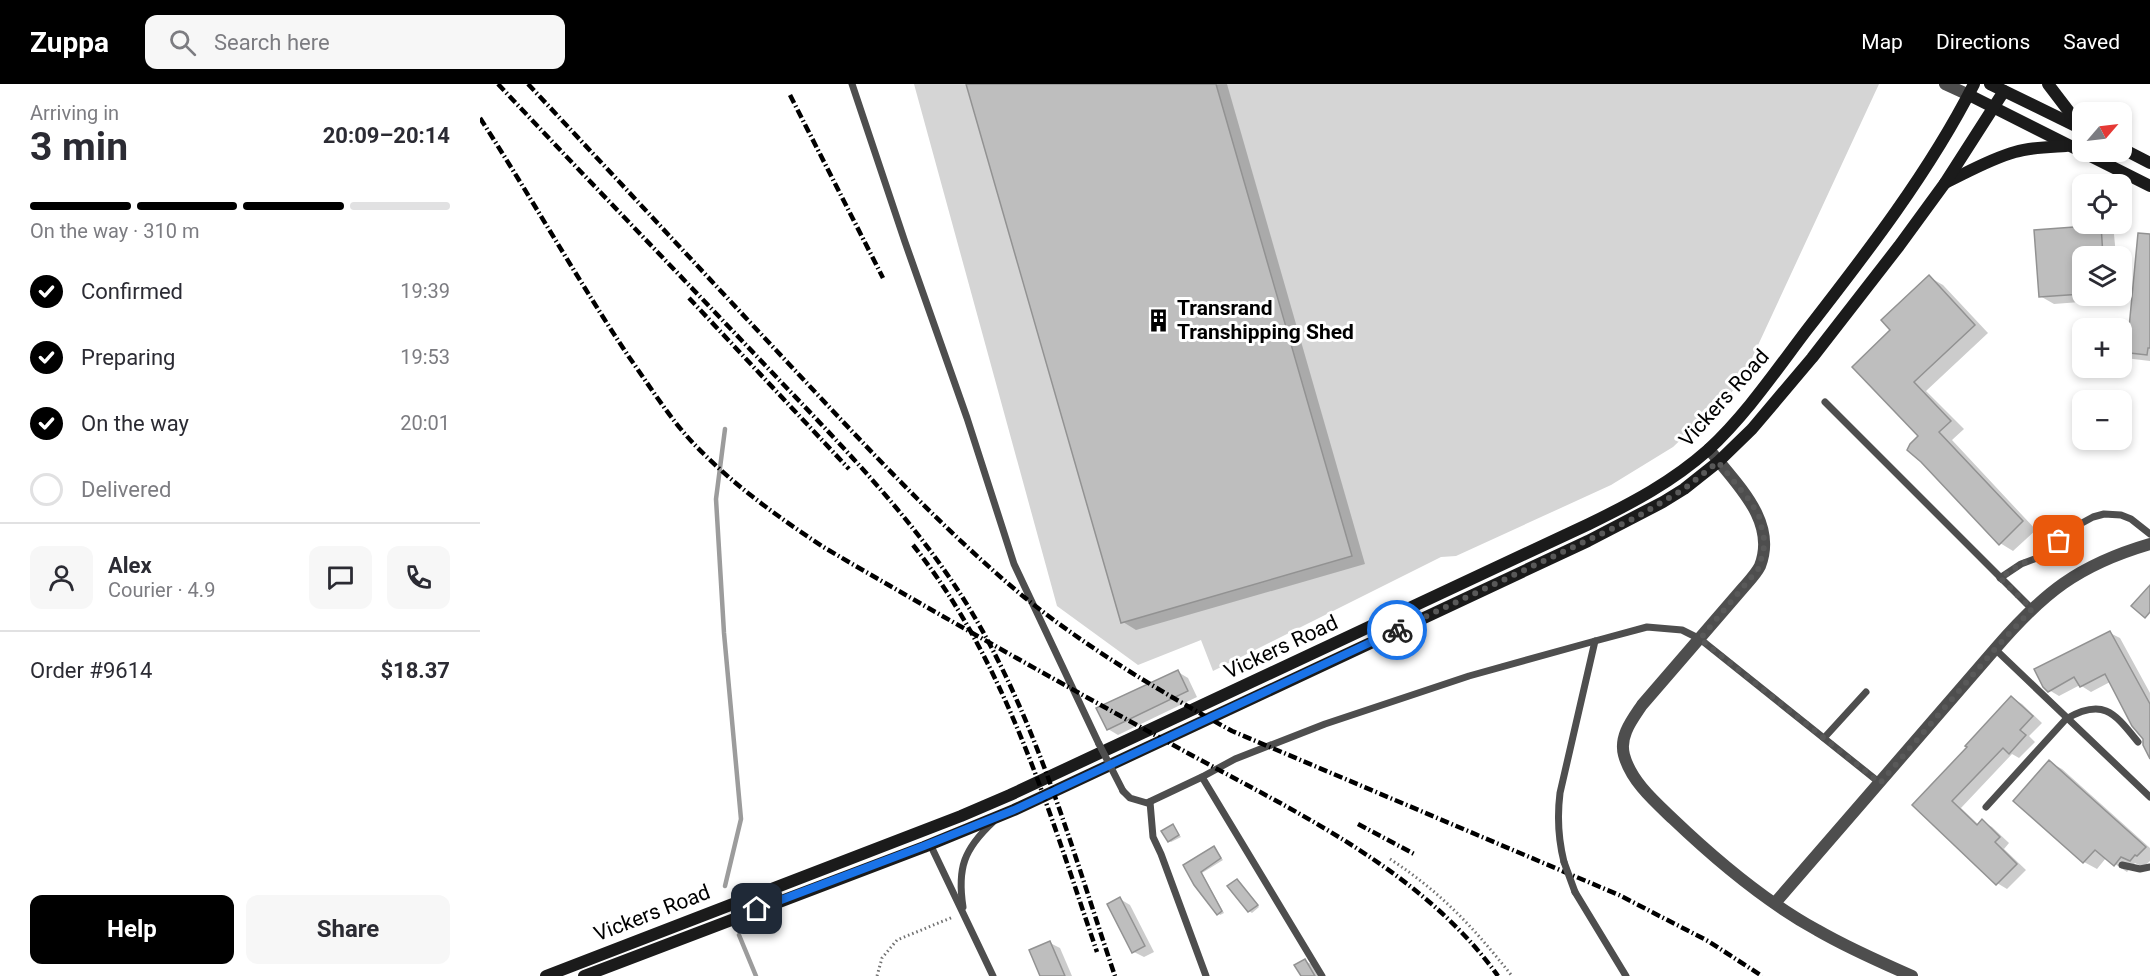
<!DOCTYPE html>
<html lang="en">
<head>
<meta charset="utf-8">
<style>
  :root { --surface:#fff; --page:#f7f7f7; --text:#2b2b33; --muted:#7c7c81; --line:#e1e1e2; --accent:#000 }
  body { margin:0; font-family:Roboto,sans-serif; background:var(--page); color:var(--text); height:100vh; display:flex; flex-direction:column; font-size:22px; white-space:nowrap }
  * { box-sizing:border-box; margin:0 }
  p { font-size:20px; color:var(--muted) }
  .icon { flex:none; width:33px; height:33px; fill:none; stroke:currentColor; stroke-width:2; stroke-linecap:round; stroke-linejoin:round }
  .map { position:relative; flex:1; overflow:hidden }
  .drawer { display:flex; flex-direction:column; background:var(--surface); width:480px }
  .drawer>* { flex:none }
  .needle { width:39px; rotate:62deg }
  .tools { position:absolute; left:1592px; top:18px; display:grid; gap:12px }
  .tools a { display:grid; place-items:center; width:60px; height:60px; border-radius:12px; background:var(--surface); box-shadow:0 3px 9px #0003; font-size:30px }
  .pin { position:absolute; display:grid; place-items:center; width:51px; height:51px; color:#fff; margin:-26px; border-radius:12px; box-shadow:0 3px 9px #0006 }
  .courier { position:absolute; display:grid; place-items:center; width:60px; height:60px; margin:-30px; border:4px solid #1a73e8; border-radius:50%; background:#fff; color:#222; box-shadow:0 2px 8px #0007 }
  .summary em { font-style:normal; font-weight:700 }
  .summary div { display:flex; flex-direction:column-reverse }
  .summary { display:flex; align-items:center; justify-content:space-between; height:102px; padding:0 30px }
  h1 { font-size:39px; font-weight:700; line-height:45px }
  .bar { display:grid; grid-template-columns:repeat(4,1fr); gap:9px 6px; align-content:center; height:72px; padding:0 30px }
  .bar i { height:8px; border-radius:4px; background:var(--line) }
  .bar .current { background:var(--accent) }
  .bar p { grid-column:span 4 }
  .line { display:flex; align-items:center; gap:15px; padding:0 30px; border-top:2px solid var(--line) }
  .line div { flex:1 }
  .round { display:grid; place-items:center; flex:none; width:63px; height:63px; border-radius:12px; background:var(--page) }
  ol { padding:0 30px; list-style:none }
  li { display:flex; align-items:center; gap:18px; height:66px }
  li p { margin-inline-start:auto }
  li .icon { padding:6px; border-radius:50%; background:var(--accent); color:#fff; stroke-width:4 }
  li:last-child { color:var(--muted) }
  li i { width:33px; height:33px; border:3px solid var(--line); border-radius:50% }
  .cta { display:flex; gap:12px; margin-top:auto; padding:12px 30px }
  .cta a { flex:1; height:69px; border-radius:12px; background:var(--accent); color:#fff; font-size:24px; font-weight:700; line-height:69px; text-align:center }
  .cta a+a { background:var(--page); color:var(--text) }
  header { display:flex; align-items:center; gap:36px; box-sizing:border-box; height:84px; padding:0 30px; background:var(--accent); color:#fff }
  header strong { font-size:28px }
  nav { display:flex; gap:33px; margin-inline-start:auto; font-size:21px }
  .search { width:420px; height:54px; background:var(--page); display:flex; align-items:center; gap:15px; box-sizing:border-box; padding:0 21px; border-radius:12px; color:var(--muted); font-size:22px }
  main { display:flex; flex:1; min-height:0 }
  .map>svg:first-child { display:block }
  .green { fill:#d5d5d5 }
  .shadow { fill:#0003 }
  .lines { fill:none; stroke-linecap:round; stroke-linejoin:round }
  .stream { stroke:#9c9c9c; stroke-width:4.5 }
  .building { fill:#bebebe; stroke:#929292; stroke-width:1.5 }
  .path { stroke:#707070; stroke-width:3; stroke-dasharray:1.5 3; stroke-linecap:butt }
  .lane { stroke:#4e4e4e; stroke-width:7 }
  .street { stroke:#4e4e4e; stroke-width:12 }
  .secondary { stroke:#1b1b1b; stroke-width:12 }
  .rail { stroke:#000; stroke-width:4.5; stroke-dasharray:9 3 1.5 3; stroke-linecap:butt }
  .lane-bridge { stroke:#4e4e4e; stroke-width:7 }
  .done { stroke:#595959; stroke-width:6; stroke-dasharray:0 10.8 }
  .route { stroke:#1a73e8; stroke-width:8 }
  .labels { text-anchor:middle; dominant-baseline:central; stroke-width:6; stroke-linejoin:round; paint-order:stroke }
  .poi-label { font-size:21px; font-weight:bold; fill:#000; stroke:#fff; text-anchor:start }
  .street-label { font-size:21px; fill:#000; stroke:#fff }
</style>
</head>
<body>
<header>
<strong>Zuppa</strong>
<div class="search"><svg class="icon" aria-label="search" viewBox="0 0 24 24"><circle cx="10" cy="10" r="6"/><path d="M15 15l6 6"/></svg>Search here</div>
<nav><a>Map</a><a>Directions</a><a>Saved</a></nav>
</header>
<main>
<section class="drawer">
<div class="summary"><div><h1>3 min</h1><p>Arriving in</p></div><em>20:09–20:14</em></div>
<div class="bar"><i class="current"></i><i class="current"></i><i class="current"></i><i></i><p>On the way · 310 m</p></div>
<ol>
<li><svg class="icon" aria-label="check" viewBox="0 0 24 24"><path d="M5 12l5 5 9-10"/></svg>Confirmed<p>19:39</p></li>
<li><svg class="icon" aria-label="check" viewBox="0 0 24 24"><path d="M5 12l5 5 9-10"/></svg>Preparing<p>19:53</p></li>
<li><svg class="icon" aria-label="check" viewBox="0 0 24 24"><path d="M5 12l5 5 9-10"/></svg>On the way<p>20:01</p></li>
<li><i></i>Delivered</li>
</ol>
<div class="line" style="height:108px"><a class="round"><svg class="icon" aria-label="person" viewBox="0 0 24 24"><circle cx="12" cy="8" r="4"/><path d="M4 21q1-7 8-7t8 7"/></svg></a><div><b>Alex</b><p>Courier · 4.9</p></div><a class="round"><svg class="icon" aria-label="chat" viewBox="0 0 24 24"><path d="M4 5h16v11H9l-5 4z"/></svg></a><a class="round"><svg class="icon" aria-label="phone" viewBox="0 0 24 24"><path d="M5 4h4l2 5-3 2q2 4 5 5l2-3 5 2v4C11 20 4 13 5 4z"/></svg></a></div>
<div class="line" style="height:78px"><div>Order #9614</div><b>$18.37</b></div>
<div class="cta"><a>Help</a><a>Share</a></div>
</section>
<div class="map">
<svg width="1670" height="892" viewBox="0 0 1670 892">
  <rect width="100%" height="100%" fill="#fff"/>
  <polygon class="green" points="434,0 1399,0 1260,300 1193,363 1131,401 976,472 961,473 733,587 721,556 658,581 577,522"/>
  <g class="shadow">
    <polygon points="487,0 747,0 885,480 656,546 643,538"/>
    <polygon points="1621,143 1634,150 1636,172 1602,172 1602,212 1639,212 1639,215 1574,220 1560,212"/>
    <polygon points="1670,151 1670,277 1645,274 1641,272 1641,245 1650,246"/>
    <polygon points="1449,193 1463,201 1508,249 1446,307 1484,345 1472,356 1556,446 1533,467 1520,459 1440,352 1412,246"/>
    <polygon points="1630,549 1640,554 1670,609 1670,672 1665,656 1630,598 1611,608 1600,601 1579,612 1569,606"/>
    <polygon points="698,588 708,594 717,613 638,651 628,645"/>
    <polygon points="1532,614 1542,620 1562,639 1549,652 1555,658 1539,674 1532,670 1481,724 1499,741 1502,737 1512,743 1529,759 1524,765 1546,786 1527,805 1517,799 1434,721 1489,663"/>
    <polygon points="1569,678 1582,685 1670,764 1670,777 1663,783 1655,779 1647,788 1626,774 1617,785 1604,778 1535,717"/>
    <polygon points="693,742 701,753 691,758 689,757"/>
    <polygon points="734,764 743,776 722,789 744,829 740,831 705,782"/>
    <polygon points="758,797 779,823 772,829 769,827"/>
    <polygon points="640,815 650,821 674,868 664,873 654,868"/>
    <polygon points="570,859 580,864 592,892 562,892"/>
    <polygon points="825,877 831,880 838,892 823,892"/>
  </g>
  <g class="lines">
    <g class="stream">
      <polyline points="245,802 261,735 244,549 236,415 245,345"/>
      <polyline points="259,851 276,892"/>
    </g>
  </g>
  <g class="building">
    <polygon points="486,0 736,0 872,472 641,539"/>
    <polygon points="1621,141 1623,172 1602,172 1602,210 1559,213 1554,146"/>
    <polygon points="1658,149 1670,150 1670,264 1668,264 1667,271 1641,268 1641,243 1649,244"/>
    <polygon points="1449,191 1495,241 1434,298 1471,337 1459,348 1543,437 1519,461 1441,378 1427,366 1430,360 1438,352 1372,283 1410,246 1401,236"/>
    <polygon points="1670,501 1670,528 1665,534 1651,522"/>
    <polygon points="1630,547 1670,620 1670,675 1663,661 1663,655 1652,642 1625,590 1600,603 1594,593 1568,608 1563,603 1554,585"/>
    <polygon points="698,586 708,607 627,646 616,624"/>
    <polygon points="1531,612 1553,632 1540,646 1546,651 1529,670 1523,664 1472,717 1497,741 1502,735 1520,753 1515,758 1537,780 1516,801 1432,721 1487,663 1485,662"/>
    <polygon points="1569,676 1666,763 1657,772 1655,771 1650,777 1641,773 1634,782 1615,766 1603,779 1533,717"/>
    <polygon points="693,740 699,751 688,758 681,747"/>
    <polygon points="734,762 741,774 721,788 742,827 737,831 714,801 703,781"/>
    <polygon points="757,795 778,821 768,828 747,802"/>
    <polygon points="640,813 665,862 652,869 627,820"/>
    <polygon points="570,857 585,892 560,892 549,866"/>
    <polygon points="825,875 835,892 821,892 814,881"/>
  </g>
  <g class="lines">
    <g class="path">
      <path d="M910 775C962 809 994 844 1032 892"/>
      <polyline points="397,892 402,874 417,856 473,833"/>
    </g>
    <g class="lane">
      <polyline points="372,0 425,158 487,334 534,480 619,660"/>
      <polyline points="1345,318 1552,525"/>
      <polyline points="1520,494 1541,480 1557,474 1567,469 1591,445 1613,433 1624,430 1641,431 1651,435 1670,450"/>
      <polyline points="1515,565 1670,713"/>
      <polyline points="1344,654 1386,608"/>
      <polyline points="722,693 755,675 845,640 989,592 1115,557 1167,543 1202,546 1220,555 1400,699"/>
      <polyline points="643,707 650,714 667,719 722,693 842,892"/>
      <polyline points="670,718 673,753 681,770 726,892"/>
      <path d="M1506 723 1586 635C1624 613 1635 630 1658 658"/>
      <polyline points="450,760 513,892"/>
      <path d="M1084 778C1078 754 1077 733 1080 709L1115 557"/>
      <polyline points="1642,781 1660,785 1670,783"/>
      <polyline points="1095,808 1146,892"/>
      <path d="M483 823C477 784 484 765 513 738"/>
    </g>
    <g class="street">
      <polyline points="1465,0 1489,11"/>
      <path d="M1229 365C1254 398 1298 436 1280 482 1276 490 1269 497 1263 504L1162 621C1152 636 1139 652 1144 671 1151 697 1174 717 1193 735 1237 777 1284 817 1337 846 1368 864 1400 878 1432 892"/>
      <path d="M1295 819 1515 565C1563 509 1598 481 1670 460"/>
    </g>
    <g class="secondary">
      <polyline points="1510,0 1602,45"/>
      <polyline points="1568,0 1600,42"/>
      <polyline points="1489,11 1670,102"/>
      <polyline points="1641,64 1670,79"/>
      <path d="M1465 99C1488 88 1510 75 1535 68 1552 63 1569 63 1586 62"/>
      <path d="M66 892 481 732 530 711 1109 440C1152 419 1192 398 1228 366 1265 332 1295 288 1326 247 1386 170 1450 87 1494 0"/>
      <polyline points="104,892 444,763 534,726 1108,457 1183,418 1204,405 1238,378 1272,345 1332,274 1419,162 1465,99 1524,7"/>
    </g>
    <g class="rail">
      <path d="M18 0C106 94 196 187 285 281 358 358 436 436 491 527 558 639 593 769 635 892"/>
      <path d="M48 0C135 93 221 186 308 279 382 358 455 438 538 508 602 561 679 607 752 647L1139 811 1228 857 1282 892"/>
      <polyline points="310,11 403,194"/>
      <path d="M0 34C51 113 97 195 149 273 169 301 190 335 214 360 253 401 298 433 345 464 464 534 584 601 704 667 815 728 942 786 1018 892"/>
      <polyline points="209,214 369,385"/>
      <path d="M433 461C527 579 569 728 617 868"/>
      <polyline points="878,740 936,771"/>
    </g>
    <g class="lane-bridge">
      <polyline points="619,660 643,707"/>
      <polyline points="1084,778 1095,808"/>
    </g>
  </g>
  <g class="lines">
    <polyline class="done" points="917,546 1157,433 1204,405 1238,378 1270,417 1279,432 1285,459 1279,484 1220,555 1400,699 1515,565 1552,525 1520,494 1541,480 1557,474 1567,469 1579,457"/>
    <polyline class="route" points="277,825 444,762 534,726 917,546"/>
  </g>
  <defs>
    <symbol id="building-bare" viewBox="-9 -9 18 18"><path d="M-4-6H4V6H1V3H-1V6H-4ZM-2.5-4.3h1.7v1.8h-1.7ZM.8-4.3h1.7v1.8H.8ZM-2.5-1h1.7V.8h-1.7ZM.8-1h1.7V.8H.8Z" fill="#000" stroke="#fff" stroke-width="2.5" paint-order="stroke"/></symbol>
  </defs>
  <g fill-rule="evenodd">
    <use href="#building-bare" x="662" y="220" width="33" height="33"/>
  </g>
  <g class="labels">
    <g class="poi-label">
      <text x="697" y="224">Transrand<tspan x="697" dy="24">Transhipping Shed</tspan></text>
    </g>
    <g class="street-label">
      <text transform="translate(1244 314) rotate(-48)">Vickers Road</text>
      <text transform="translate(801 563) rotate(-25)">Vickers Road</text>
      <text transform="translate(172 829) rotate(-21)">Vickers Road</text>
    </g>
  </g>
</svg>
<div class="tools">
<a><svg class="needle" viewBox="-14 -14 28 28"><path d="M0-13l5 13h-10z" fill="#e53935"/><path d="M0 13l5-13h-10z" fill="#7c7c81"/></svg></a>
<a><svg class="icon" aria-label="locate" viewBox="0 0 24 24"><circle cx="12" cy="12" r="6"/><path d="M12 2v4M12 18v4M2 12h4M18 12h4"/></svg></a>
<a><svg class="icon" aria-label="layers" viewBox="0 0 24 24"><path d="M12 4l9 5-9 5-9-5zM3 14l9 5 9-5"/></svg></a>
<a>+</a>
<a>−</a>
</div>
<div class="pin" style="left:1579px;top:457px;background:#ea580c"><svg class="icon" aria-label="bag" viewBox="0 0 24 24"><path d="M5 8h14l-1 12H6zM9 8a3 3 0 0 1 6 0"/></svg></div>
<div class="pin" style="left:277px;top:825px;background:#1f2937"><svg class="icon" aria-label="home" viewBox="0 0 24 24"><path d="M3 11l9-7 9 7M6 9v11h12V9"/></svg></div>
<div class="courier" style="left:917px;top:546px"><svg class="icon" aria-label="bike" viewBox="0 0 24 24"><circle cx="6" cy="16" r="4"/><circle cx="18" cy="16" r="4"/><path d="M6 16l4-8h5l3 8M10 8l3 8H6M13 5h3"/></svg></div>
</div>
</main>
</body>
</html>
